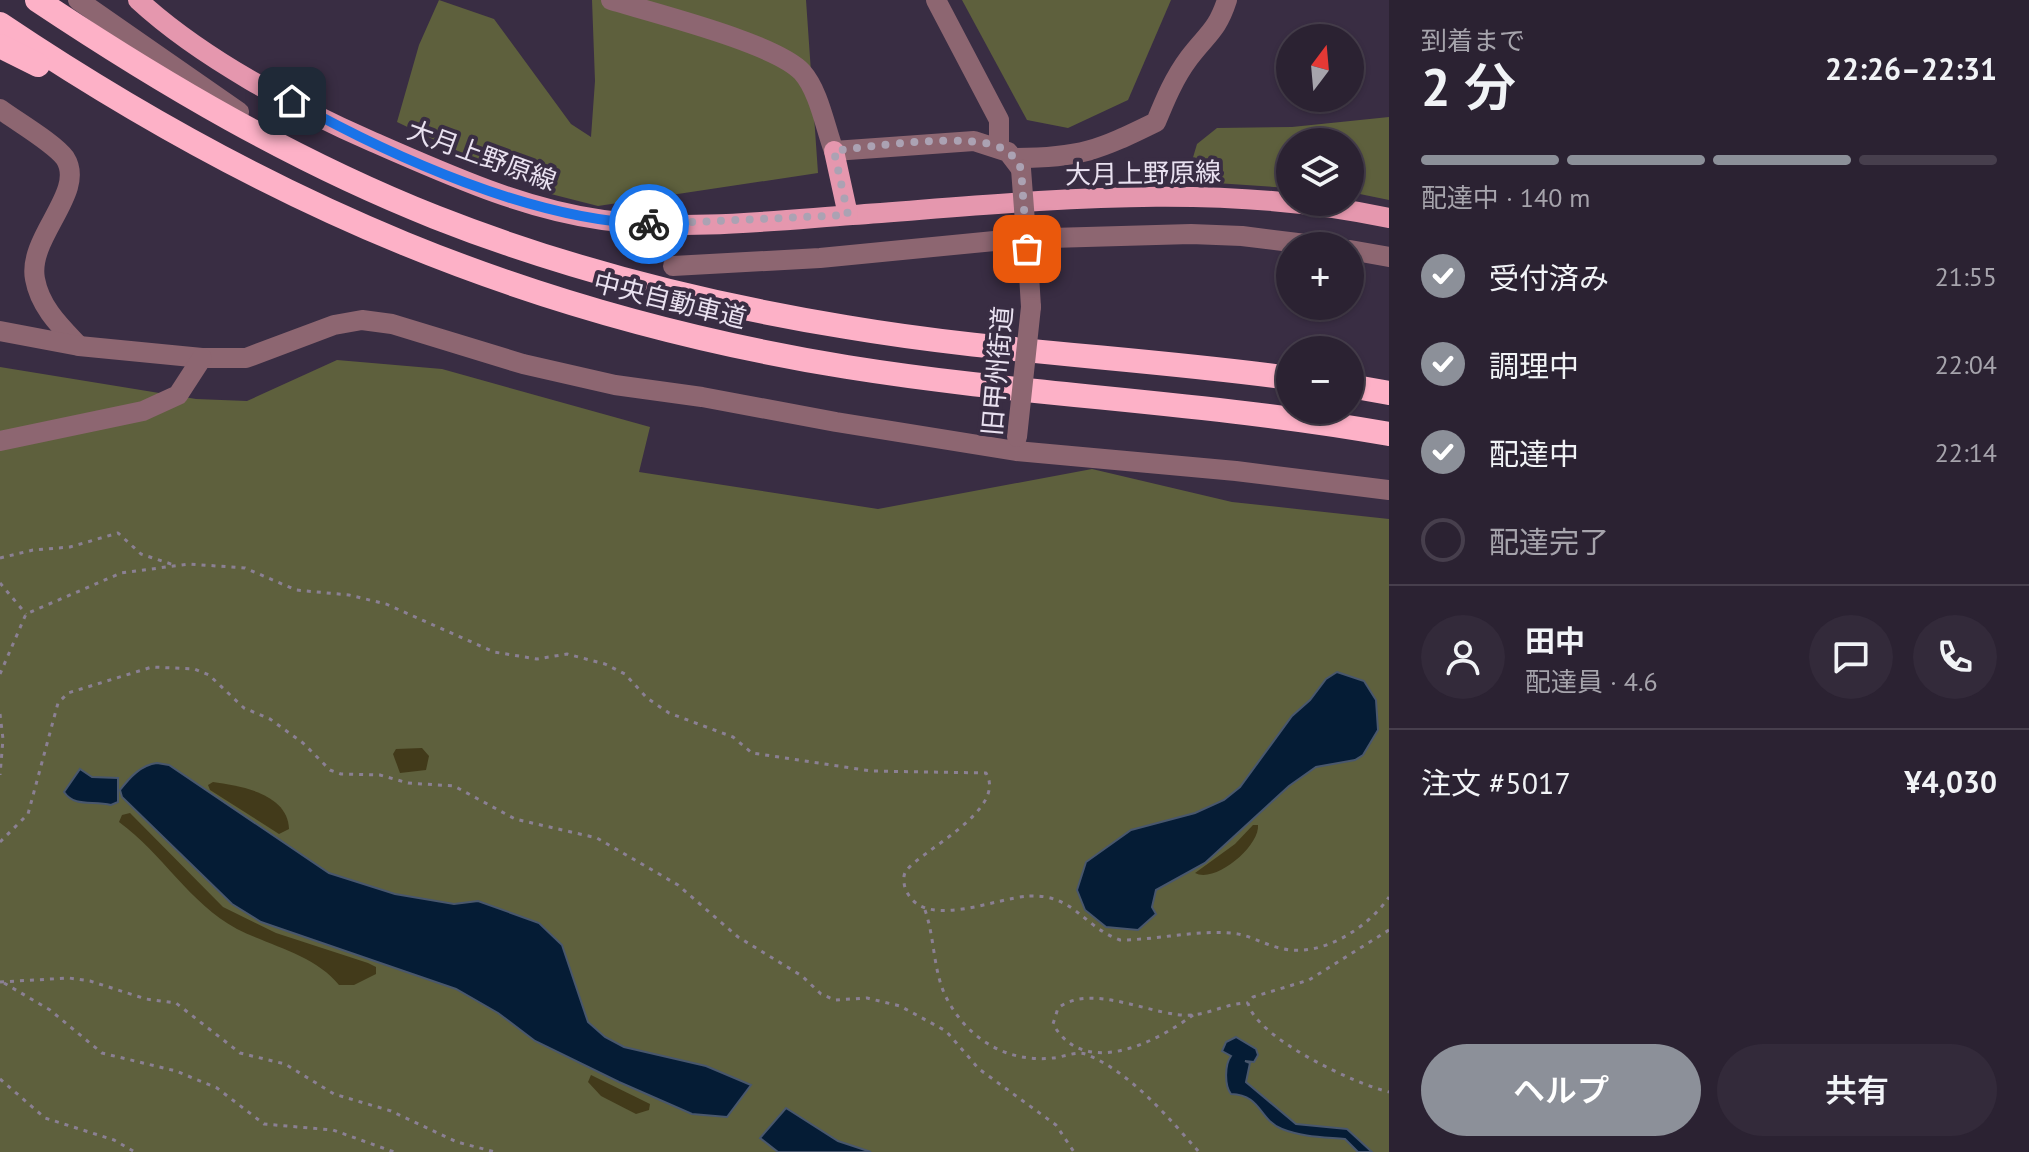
<!DOCTYPE html>
<html lang="ja">
<head>
<meta charset="utf-8">
<style>
  :root { --surface:#2b2232; --page:#332a3a; --text:#f1f3f6; --muted:#a6a4ac; --line:#473f4d; --accent:#8c9099 }
  body { margin:0; font-family:"PT Sans","Noto Sans JP",sans-serif; background:var(--page); color:var(--text); height:100vh; display:flex; flex-direction:column; font-size:30px; white-space:nowrap }
  * { box-sizing:border-box; margin:0 }
  p { font-size:26px; color:var(--muted) }
  .icon { flex:none; width:44px; height:44px; fill:none; stroke:currentColor; stroke-width:2; stroke-linecap:round; stroke-linejoin:round }
  .map { position:relative; flex:1; overflow:hidden }
  .panel { display:flex; flex-direction:column; background:var(--surface); width:640px }
  .panel>* { flex:none }
  .needle { width:52px; rotate:16deg }
  .buttons { position:absolute; left:1276px; top:24px; display:grid; gap:16px }
  .buttons a { display:grid; place-items:center; width:88px; height:88px; border-radius:50%; background:var(--surface); box-shadow:0 2px 6px #0004,0 0 0 2px var(--line); font-size:40px }
  .pin { position:absolute; display:grid; place-items:center; width:68px; height:68px; color:#fff; margin:-34px; border-radius:16px; box-shadow:0 4px 12px #0006 }
  .courier { position:absolute; display:grid; place-items:center; width:80px; height:80px; margin:-40px; border:6px solid #1a73e8; border-radius:50%; background:#fff; color:#222; box-shadow:0 2px 10px #0007 }
  .summary em { font-style:normal; font-weight:600 }
  .summary div { display:flex; flex-direction:column-reverse }
  .summary { display:flex; align-items:center; justify-content:space-between; height:136px; padding:0 32px }
  h1 { font-size:52px; font-weight:600; line-height:60px }
  .bar { display:grid; grid-template-columns:repeat(4,1fr); gap:12px 8px; align-content:center; height:96px; padding:0 32px }
  .bar i { height:10px; border-radius:6px; background:var(--line) }
  .bar .current { background:var(--accent) }
  .bar p { grid-column:span 4 }
  .line { display:flex; align-items:center; gap:20px; padding:0 32px; border-top:2px solid var(--line) }
  .line div { flex:1 }
  .round { display:grid; place-items:center; flex:none; width:84px; height:84px; border-radius:42px; background:var(--page) }
  ol { padding:0 32px; list-style:none }
  li { display:flex; align-items:center; gap:24px; height:88px }
  li p { margin-inline-start:auto }
  li .icon { padding:8px; border-radius:50%; background:var(--accent); color:#fff; stroke-width:4 }
  li:last-child { color:var(--muted) }
  li i { width:44px; height:44px; border:4px solid var(--line); border-radius:50% }
  .primary-button { display:flex; gap:16px; margin-top:auto; padding:16px 32px }
  .primary-button a { flex:1; height:92px; border-radius:48px; background:var(--accent); color:#fff; font-size:32px; font-weight:600; line-height:92px; text-align:center }
  .primary-button a+a { background:var(--page); color:var(--text) }
  main { display:flex; flex:1; min-height:0 }
  .map>svg:first-child { display:block }
  .green { fill:#5e603d }
  .sand { fill:#423a1a }
  .water { fill:#051c35; stroke:#49576d; stroke-width:2 }
  .lines { fill:none; stroke-linecap:round; stroke-linejoin:round }
  .path { stroke:#8b8093; stroke-width:3; stroke-dasharray:4 6; stroke-linecap:butt }
  .minor { stroke:#8d6671; stroke-width:20 }
  .major { stroke:#e597ae; stroke-width:20 }
  .highway { stroke:#fdb1c7; stroke-width:24 }
  .minor-bridge { stroke:#8d6671; stroke-width:20 }
  .done { stroke:#aba2b3; stroke-width:8; stroke-dasharray:0 14.4 }
  .route { stroke:#1a73e8; stroke-width:10 }
  .labels { text-anchor:middle; dominant-baseline:central; stroke-width:8; stroke-linejoin:round; paint-order:stroke }
  .street-label { font-size:26px; fill:#e9e1f0; stroke:#392d43 }
</style>
</head>
<body>
<main>
<div class="map">
<svg width="1389" height="1152" viewBox="0 0 1389 1152">
  <rect width="100%" height="100%" fill="#392d43"/>
  <g class="green">
    <polygon points="439,0 494,19 571,124 591,137 595,81 592,0 806,0 818,173 598,206 543,192 397,122 419,45"/>
    <polygon points="962,0 1171,0 1128,100 1068,128 1027,120"/>
    <polygon points="1389,117 1389,200 1350,192 1350,142 1290,142 1290,188 1186,181 1197,144 1217,128 1292,127"/>
    <polygon points="337,360 442,369 650,427 639,472 878,509 1092,469 1232,502 1389,519 1389,1152 0,1152 0,367 196,399 247,401"/>
  </g>
  <g class="sand">
    <polygon points="422,748 429,756 426,770 400,773 393,754 396,749"/>
    <path d="M213 782C242 786 288 794 289 829L279 834 210 790 208 785Z"/>
    <path d="M130 813 223 907 276 933 368 963 376 967V974L354 985H339C315 955 271 946 237 929 189 903 163 854 119 822L122 815Z"/>
    <path d="M1253 825H1258C1260 846 1215 884 1195 873L1235 844Z"/>
    <polygon points="591,1075 650,1104 649,1110 636,1114 601,1096 588,1082"/>
  </g>
  <g class="water">
    <polygon points="1337,672 1364,681 1376,700 1378,730 1363,755 1355,760 1316,767 1289,786 1205,863 1156,890 1152,907 1156,914 1138,930 1106,927 1085,910 1077,890 1086,862 1131,830 1195,813 1224,800 1240,787 1292,716 1310,700 1326,679"/>
    <path d="M157 763 169 765 329 873 395 894 454 904 478 901 539 923 562 945 588 1022 605 1037 624 1047 706 1066 751 1085 727 1117 692 1114 619 1082 535 1041 498 1013 456 989 261 922 232 904 122 797 120 790C130 777 141 765 157 763Z"/>
    <path d="M80 769 92 777 118 778V802L111 805C93 800 75 808 64 792Z"/>
    <path d="M1236 1037 1256 1049 1258 1055 1254 1062 1245 1061 1250 1063 1246 1082 1296 1124 1347 1129 1372 1152H1358L1345 1139C1322 1137 1302 1137 1282 1129 1258 1119 1262 1095 1231 1094 1224 1085 1225 1064 1231 1056L1222 1051 1226 1042Z"/>
    <polygon points="786,1108 838,1141 871,1152 778,1152 760,1138"/>
  </g>
  <g class="lines">
    <g class="path">
      <polyline points="0,558 33,550 70,547 118,533 141,554 174,565"/>
      <polyline points="0,583 26,614"/>
      <path d="M0 674 26 614 121 573 189 564 245 568 296 590 349 595 386 604 494 652 537 659 567 654 605 664 625 674 647 698 669 713 733 737 752 753 871 771 986 773C1008 810 920 851 906 871 902 876 904 889 908 894 928 929 996 898 1029 896 1074 894 1082 926 1120 940 1157 940 1194 930 1231 933 1249 934 1266 946 1284 949 1322 957 1368 928 1389 897"/>
      <polyline points="0,714 3,739 0,775"/>
      <polyline points="0,842 28,814 58,703 68,693 152,667 194,669 209,675 244,708 270,719 303,743 330,770 341,774 380,775 408,783 454,786 515,819 597,838 678,885 738,937 802,976 821,994 835,1000 867,998 900,1006 946,1031 979,1069 1056,1125 1074,1152"/>
      <path d="M925 910C935 938 933 973 947 999 968 1039 1007 1063 1053 1058 1064 1057 1078 1050 1088 1055 1132 1074 1168 1117 1199 1152"/>
      <path d="M1389 930 1309 980 1253 997 1248 1003C1256 1038 1355 1084 1389 1092"/>
      <polyline points="0,982 69,978 90,981 146,999 176,1003 240,1053 285,1064 334,1094 391,1111 457,1142 495,1152"/>
      <polyline points="4,983 50,1010 102,1053 176,1071 217,1088 264,1124 333,1130 394,1152"/>
      <path d="M1193 1015C1155 1043 1084 1079 1053 1024L1058 1008C1093 981 1157 1019 1193 1015 1212 1013 1228 1003 1248 1003"/>
      <polyline points="0,1079 45,1118 114,1140 135,1152"/>
    </g>
    <g class="minor">
      <polyline points="78,0 239,112"/>
      <path d="M611 0C653 13 775 43 802 72 819 91 825 127 834 151L974 141 1008 152 1021 169"/>
      <polyline points="936,0 999,120 999,147"/>
      <path d="M0 109C16 121 54 143 65 158 87 192 27 237 35 279 40 307 60 326 79 346"/>
      <path d="M1016 158C1080 158 1099 150 1156 122 1165 100 1174 78 1189 58 1207 34 1217 31 1227 0"/>
      <polyline points="1350,250 1389,257"/>
      <polyline points="673,266 820,258 1015,239 1191,234 1242,236 1322,246"/>
      <polyline points="1029,275 1031,307"/>
      <polyline points="0,331 79,346 202,358 246,358 334,325 362,320 392,324 523,364 615,385 702,397 836,422 1016,451 1236,471 1389,490"/>
      <polyline points="0,441 143,411 178,395 202,358"/>
    </g>
    <g class="major">
      <path d="M138 0C201 58 295 108 373 142 447 174 522 209 603 220 685 231 770 221 852 215 1031 202 1212 180 1389 218"/>
      <polyline points="834,151 848,215"/>
    </g>
    <g class="highway">
      <path d="M37 0C163 84 294 161 435 217 567 269 706 304 846 327 993 352 1143 358 1290 378"/>
      <path d="M0 24C268 204 528 315 847 367 1027 396 1210 402 1389 434"/>
      <polyline points="0,46 38,65"/>
      <polyline points="1350,386 1389,393"/>
    </g>
    <g class="minor-bridge">
      <polyline points="1021,169 1029,275"/>
      <polyline points="1017,437 1031,307"/>
    </g>
  </g>
  <g class="lines">
    <path class="done" d="M649 224 848 215 834 151C870 146 967 133 999 147 1010 152 1016 158 1021 169L1027 249"/>
    <path class="route" d="M292 101C394 158 532 220 649 224"/>
  </g>
  <g class="labels">
    <g class="street-label">
      <text transform="translate(482 155) rotate(20)">大月上野原線</text>
      <text transform="translate(1143 173) rotate(-1)">大月上野原線</text>
      <text transform="translate(670 300) rotate(14)">中央自動車道</text>
      <text transform="translate(997 371) rotate(-85)">旧甲州街道</text>
    </g>
  </g>
</svg>
<div class="buttons">
<a><svg class="needle" viewBox="-14 -14 28 28"><path d="M0-13l5 13h-10z" fill="#e53935"/><path d="M0 13l5-13h-10z" fill="#a6a4ac"/></svg></a>
<a><svg class="icon" aria-label="layers" viewBox="0 0 24 24"><path d="M12 4l9 5-9 5-9-5zM3 14l9 5 9-5"/></svg></a>
<a>+</a>
<a>−</a>
</div>
<div class="pin" style="left:1027px;top:249px;background:#ea580c"><svg class="icon" aria-label="bag" viewBox="0 0 24 24"><path d="M5 8h14l-1 12H6zM9 8a3 3 0 0 1 6 0"/></svg></div>
<div class="pin" style="left:292px;top:101px;background:#1f2937"><svg class="icon" aria-label="home" viewBox="0 0 24 24"><path d="M3 11l9-7 9 7M6 9v11h12V9"/></svg></div>
<div class="courier" style="left:649px;top:224px"><svg class="icon" aria-label="bike" viewBox="0 0 24 24"><circle cx="6" cy="16" r="4"/><circle cx="18" cy="16" r="4"/><path d="M6 16l4-8h5l3 8M10 8l3 8H6M13 5h3"/></svg></div>
</div>
<section class="panel">
<div class="summary"><div><h1>2 分</h1><p>到着まで</p></div><em>22:26–22:31</em></div>
<div class="bar"><i class="current"></i><i class="current"></i><i class="current"></i><i></i><p>配達中 · 140 m</p></div>
<ol>
<li><svg class="icon" aria-label="check" viewBox="0 0 24 24"><path d="M5 12l5 5 9-10"/></svg>受付済み<p>21:55</p></li>
<li><svg class="icon" aria-label="check" viewBox="0 0 24 24"><path d="M5 12l5 5 9-10"/></svg>調理中<p>22:04</p></li>
<li><svg class="icon" aria-label="check" viewBox="0 0 24 24"><path d="M5 12l5 5 9-10"/></svg>配達中<p>22:14</p></li>
<li><i></i>配達完了</li>
</ol>
<div class="line" style="height:144px"><a class="round"><svg class="icon" aria-label="person" viewBox="0 0 24 24"><circle cx="12" cy="8" r="4"/><path d="M4 21q1-7 8-7t8 7"/></svg></a><div><b>田中</b><p>配達員 · 4.6</p></div><a class="round"><svg class="icon" aria-label="chat" viewBox="0 0 24 24"><path d="M4 5h16v11H9l-5 4z"/></svg></a><a class="round"><svg class="icon" aria-label="phone" viewBox="0 0 24 24"><path d="M5 4h4l2 5-3 2q2 4 5 5l2-3 5 2v4C11 20 4 13 5 4z"/></svg></a></div>
<div class="line" style="height:104px"><div>注文 #5017</div><b>¥4,030</b></div>
<div class="primary-button"><a>ヘルプ</a><a>共有</a></div>
</section>
</main>
</body>
</html>
